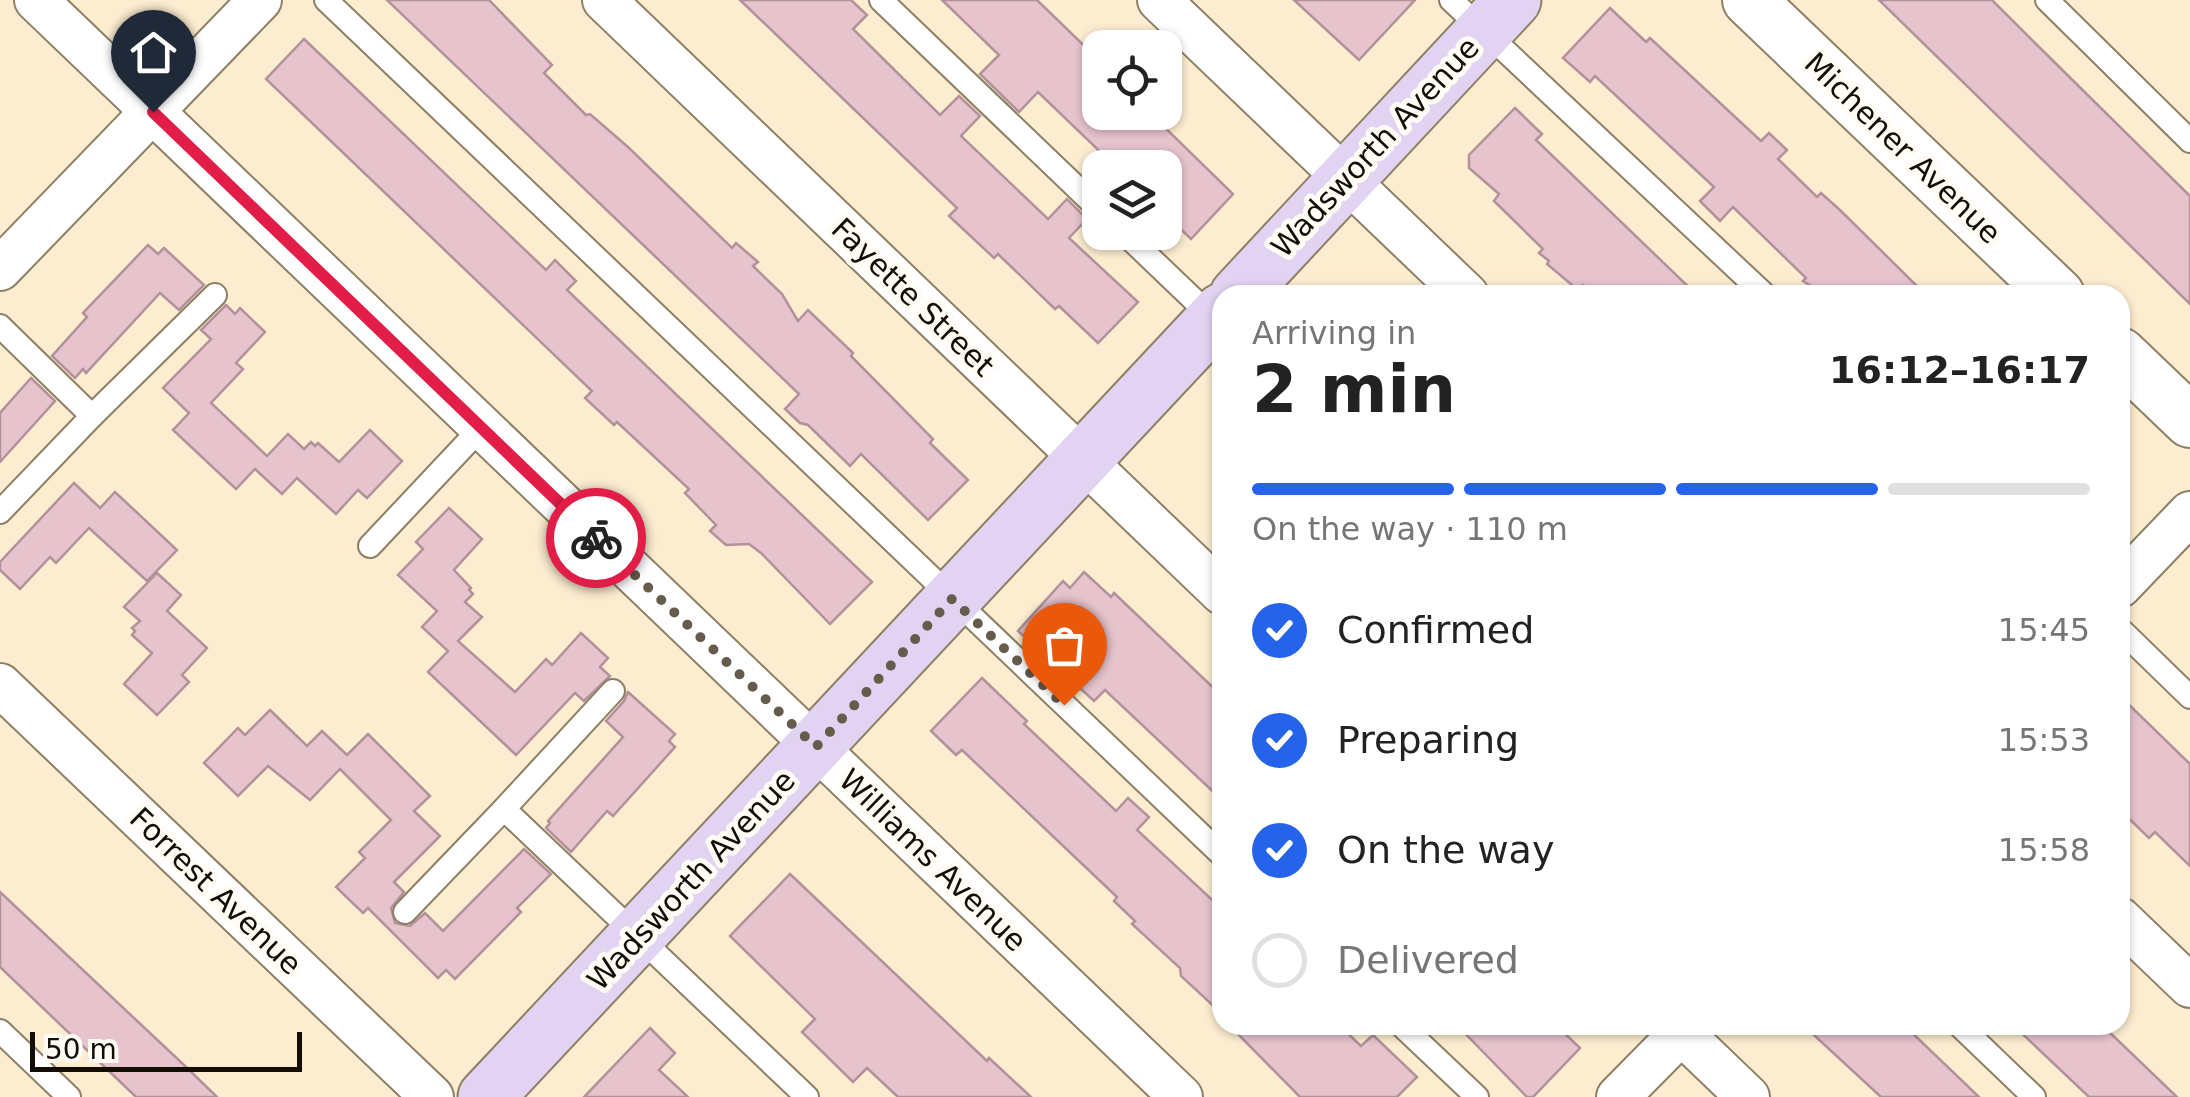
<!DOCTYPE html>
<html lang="en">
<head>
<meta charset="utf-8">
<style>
  :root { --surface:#fff; --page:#f2f2f2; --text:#222; --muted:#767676; --line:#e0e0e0; --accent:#2563eb }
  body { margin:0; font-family:"DejaVu Sans",sans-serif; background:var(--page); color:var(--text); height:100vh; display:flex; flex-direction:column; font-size:38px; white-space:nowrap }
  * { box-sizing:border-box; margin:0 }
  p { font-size:32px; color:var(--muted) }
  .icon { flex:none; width:55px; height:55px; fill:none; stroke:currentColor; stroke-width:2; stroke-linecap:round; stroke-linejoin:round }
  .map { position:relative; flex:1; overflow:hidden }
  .sheet { position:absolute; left:1212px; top:285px; width:918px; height:750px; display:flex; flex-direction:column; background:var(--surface); border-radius:30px; box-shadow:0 2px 8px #0004 }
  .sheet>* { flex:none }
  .fabs { position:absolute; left:1082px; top:30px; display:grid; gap:20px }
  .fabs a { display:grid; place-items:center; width:100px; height:100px; border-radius:20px; background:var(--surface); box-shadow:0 2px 8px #0004; font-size:50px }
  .scale { position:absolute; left:30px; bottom:25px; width:272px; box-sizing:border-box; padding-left:10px; border:5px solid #130e05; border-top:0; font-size:28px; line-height:35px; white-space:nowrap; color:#130e05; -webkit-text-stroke:8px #fffcf6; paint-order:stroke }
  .pin { position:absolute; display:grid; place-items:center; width:85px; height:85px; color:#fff; margin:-102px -42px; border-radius:50% 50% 50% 0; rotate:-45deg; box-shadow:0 0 10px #0007 }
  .pin .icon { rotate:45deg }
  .courier { position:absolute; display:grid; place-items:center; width:100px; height:100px; margin:-50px; border:8px solid #e11d48; border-radius:50%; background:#fff; color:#222; box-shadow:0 2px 12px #0007 }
  .summary em { font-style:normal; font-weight:600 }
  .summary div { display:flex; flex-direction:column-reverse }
  .summary { display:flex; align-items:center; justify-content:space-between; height:170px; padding:0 40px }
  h1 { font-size:65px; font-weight:600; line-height:75px }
  .bar { display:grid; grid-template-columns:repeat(4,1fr); gap:15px 10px; align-content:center; height:120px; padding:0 40px }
  .bar i { height:12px; border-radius:8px; background:var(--line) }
  .bar .selected { background:var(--accent) }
  .bar p { grid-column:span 4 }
  ol { padding:0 40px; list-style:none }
  li { display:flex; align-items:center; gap:30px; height:110px }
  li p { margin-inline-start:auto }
  li .icon { padding:10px; border-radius:50%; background:var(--accent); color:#fff; stroke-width:4 }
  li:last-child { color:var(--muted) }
  li i { width:55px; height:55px; border:5px solid var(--line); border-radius:50% }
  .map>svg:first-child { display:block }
  .building { fill:#e6c3cd; stroke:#b2919b; stroke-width:2.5 }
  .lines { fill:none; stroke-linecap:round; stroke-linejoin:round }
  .service-casing { stroke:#8d7f64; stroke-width:26 }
  .minor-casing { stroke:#8d7f64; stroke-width:46 }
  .tertiary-casing { stroke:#8d7f64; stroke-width:56 }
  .secondary-casing { stroke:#8d7f64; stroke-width:59 }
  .service { stroke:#fff; stroke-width:22 }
  .minor { stroke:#fff; stroke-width:42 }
  .tertiary { stroke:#fff; stroke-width:52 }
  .secondary { stroke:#e2d3f2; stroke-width:55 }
  .done { stroke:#655c4c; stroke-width:10; stroke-dasharray:0 18 }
  .route { stroke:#e11d48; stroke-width:12 }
  .labels { text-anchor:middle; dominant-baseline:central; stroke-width:10; stroke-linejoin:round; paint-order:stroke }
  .street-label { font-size:30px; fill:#130e05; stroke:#fffcf6 }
</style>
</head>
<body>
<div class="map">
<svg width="2190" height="1097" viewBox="0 0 2190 1097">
  <rect width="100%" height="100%" fill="#fcedd0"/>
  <g class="building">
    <polygon points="387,0 489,0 552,65 544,73 586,115 590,114 628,147 732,248 736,243 758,262 753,266 782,294 798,321 808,310 853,353 851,356 933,439 930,443 968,480 928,520 861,454 850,466 808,425 800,423 785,409 799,394"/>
    <polygon points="740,0 851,0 867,15 853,29 940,115 959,96 980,116 961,136 1048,219 1067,199 1087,219 1069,238 1138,302 1098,343 1059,306 1055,309 998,254 994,258 949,216 957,208"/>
    <polygon points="942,0 1037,0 1100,61 1100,112 1149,112 1233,194 1191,239 1165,214 1165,168 1117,168 1038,92 1019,112 980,74 999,55"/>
    <polygon points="1294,0 1415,0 1359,60"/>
    <polygon points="1879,0 1992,0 2035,43 2190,196 2190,304"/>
    <polygon points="1610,8 1646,42 1650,38 1761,141 1769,133 1787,150 1778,159 1817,197 1821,193 1841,211 1926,295 1825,295 1803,281 1806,278 1733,207 1720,221 1700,201 1714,187 1595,76 1590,82 1563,58"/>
    <polygon points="304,39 546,270 555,260 576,281 567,290 872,582 830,624 761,553 749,544 726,545 710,531 716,525 685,493 689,489 617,422 614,425 585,398 592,391 266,79"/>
    <polygon points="1515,108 1542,134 1536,140 1697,295 1593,295 1583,285 1578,290 1547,264 1549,261 1539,253 1543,249 1494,201 1499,194 1469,168 1469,155"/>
    <polygon points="148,245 158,254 164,248 204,285 179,310 160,293 86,373 83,369 75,378 52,356 87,317 83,313"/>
    <polygon points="226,305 235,314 240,308 265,332 236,363 243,369 211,403 267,456 288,434 304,449 311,442 315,446 318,443 339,462 370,430 402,461 367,498 358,490 336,514 297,478 282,494 255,469 236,489 173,430 189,413 163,388 211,339 201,330"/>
    <polygon points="31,378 55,401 0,462 0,413"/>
    <polygon points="74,483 100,508 115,492 177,550 147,581 89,528 56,563 50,557 20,589 0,570 0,562"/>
    <polygon points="449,508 482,539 454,570 471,588 469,590 473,594 465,602 482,617 458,641 515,692 546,659 552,665 581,633 608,658 600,667 610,676 584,701 575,693 516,755 428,672 448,651 422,627 437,611 398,575 423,549 416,542"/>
    <polygon points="1084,572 1111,597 1114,593 1222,696 1222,800 1105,690 1094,701 1018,631 1063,581 1070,588"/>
    <polygon points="157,573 181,595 167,611 207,648 182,675 189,682 157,715 124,684 152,653 132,635 135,631 132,628 140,621 124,607"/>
    <polygon points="982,678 1027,721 1024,724 1116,811 1128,798 1149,817 1137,830 1222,909 1222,1014 1181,976 1180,968 1132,924 1135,921 1114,901 1117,897 962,750 956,755 931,731"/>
    <polygon points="628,692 675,734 669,741 675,747 613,816 607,811 571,852 546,828 550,823 548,821 623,737 606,721 624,701"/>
    <polygon points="2120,696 2190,764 2190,866 2155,832 2149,838 2120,810"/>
    <polygon points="270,710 307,746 322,731 347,755 368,734 430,796 414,811 440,836 394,882 404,892 391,908 395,923 410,926 425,913 443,931 524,849 551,874 517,908 521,912 455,979 446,970 438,978 368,908 363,913 336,887 365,858 359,852 391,820 340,769 310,800 268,766 238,796 204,763 238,728 245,735"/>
    <polygon points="790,874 987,1061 989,1058 1031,1097 898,1097 867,1068 853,1082 802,1032 815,1019 730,936"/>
    <polygon points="0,892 184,1065 217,1097 136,1097 0,967"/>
    <polygon points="1229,1025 1339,1025 1361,1046 1373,1035 1417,1077 1397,1097 1300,1097"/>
    <polygon points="1457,1025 1556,1025 1580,1048 1533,1097 1527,1097"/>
    <polygon points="1803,1025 1904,1025 1979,1097 1881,1097"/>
    <polygon points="2013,1025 2102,1025 2177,1097 2089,1097"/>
    <polygon points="650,1028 675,1053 659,1070 688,1097 584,1097"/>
  </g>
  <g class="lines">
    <defs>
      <g id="service">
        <polyline points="326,0 1222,855"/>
        <polyline points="881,0 1100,210"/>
        <polyline points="1451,0 1765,295"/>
        <polyline points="2047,0 2190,141"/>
        <polyline points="1123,232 1215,320"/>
        <polyline points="0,326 92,416 0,512"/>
        <polyline points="92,416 215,295"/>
        <polyline points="370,546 481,428"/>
        <polyline points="2120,629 2190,697"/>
        <polyline points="613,691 504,809 807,1097"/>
        <polyline points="405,912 504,809"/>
        <polyline points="1401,1025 1477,1097"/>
        <polyline points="1959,1025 2034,1097"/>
        <polyline points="0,1031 69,1097"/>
      </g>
      <g id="minor">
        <polyline points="36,0 1181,1097"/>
        <polyline points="604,0 1222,593"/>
        <polyline points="1159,0 1467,295"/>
        <polyline points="0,269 260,0"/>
        <polyline points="2120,586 2190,513"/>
        <polyline points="0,685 432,1097"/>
        <polyline points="2120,919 2190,986"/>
        <polyline points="1673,1025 1748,1097"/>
        <polyline points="1618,1097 1689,1025"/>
      </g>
      <g id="tertiary">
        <polyline points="1749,0 2058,295"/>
        <polyline points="2120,354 2190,421"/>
      </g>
      <g id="secondary">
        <polyline points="1238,295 1513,0"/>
        <polyline points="486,1097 1222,311"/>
      </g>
    </defs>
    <use href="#service" class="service-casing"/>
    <use href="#minor" class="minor-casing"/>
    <use href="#tertiary" class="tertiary-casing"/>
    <use href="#secondary" class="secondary-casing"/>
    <use href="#service" class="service"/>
    <use href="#minor" class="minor"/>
    <use href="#tertiary" class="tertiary"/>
    <use href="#secondary" class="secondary"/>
  </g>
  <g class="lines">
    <polyline class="done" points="596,538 816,747 952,599 1064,705"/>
    <polyline class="route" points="153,112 596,538"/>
  </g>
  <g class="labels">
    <g class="street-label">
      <text transform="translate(1375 147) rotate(-47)">Wadsworth Avenue</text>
      <text transform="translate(1903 148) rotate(44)">Michener Avenue</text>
      <text transform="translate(913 297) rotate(44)">Fayette Street</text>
      <text transform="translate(933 860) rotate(44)">Williams Avenue</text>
      <text transform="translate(691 880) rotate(-47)">Wadsworth Avenue</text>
      <text transform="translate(216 891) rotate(44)">Forrest Avenue</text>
    </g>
  </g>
</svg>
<div class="fabs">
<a><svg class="icon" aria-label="locate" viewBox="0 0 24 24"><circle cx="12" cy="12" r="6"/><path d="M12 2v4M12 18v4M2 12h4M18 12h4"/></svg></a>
<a><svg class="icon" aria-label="layers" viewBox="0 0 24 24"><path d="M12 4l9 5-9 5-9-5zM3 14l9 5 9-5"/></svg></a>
</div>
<div class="scale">50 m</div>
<div class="pin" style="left:1064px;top:705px;background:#ea580c"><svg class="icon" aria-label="bag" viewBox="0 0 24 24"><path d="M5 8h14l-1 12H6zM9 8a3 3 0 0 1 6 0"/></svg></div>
<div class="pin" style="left:153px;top:112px;background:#1f2937"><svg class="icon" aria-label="home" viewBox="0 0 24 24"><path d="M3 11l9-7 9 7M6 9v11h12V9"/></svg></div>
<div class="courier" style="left:596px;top:538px"><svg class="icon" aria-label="bike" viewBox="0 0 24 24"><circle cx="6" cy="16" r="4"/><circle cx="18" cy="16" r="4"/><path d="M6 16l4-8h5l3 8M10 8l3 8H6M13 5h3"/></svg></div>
<section class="sheet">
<div class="summary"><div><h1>2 min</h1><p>Arriving in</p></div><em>16:12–16:17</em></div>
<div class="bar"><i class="selected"></i><i class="selected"></i><i class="selected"></i><i></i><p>On the way · 110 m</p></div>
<ol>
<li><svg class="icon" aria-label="check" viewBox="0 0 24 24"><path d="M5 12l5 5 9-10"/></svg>Confirmed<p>15:45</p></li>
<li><svg class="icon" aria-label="check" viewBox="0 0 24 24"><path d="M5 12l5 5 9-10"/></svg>Preparing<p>15:53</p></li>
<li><svg class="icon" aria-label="check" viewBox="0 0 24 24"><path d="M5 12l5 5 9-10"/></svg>On the way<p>15:58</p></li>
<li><i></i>Delivered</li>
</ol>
</section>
</div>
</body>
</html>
